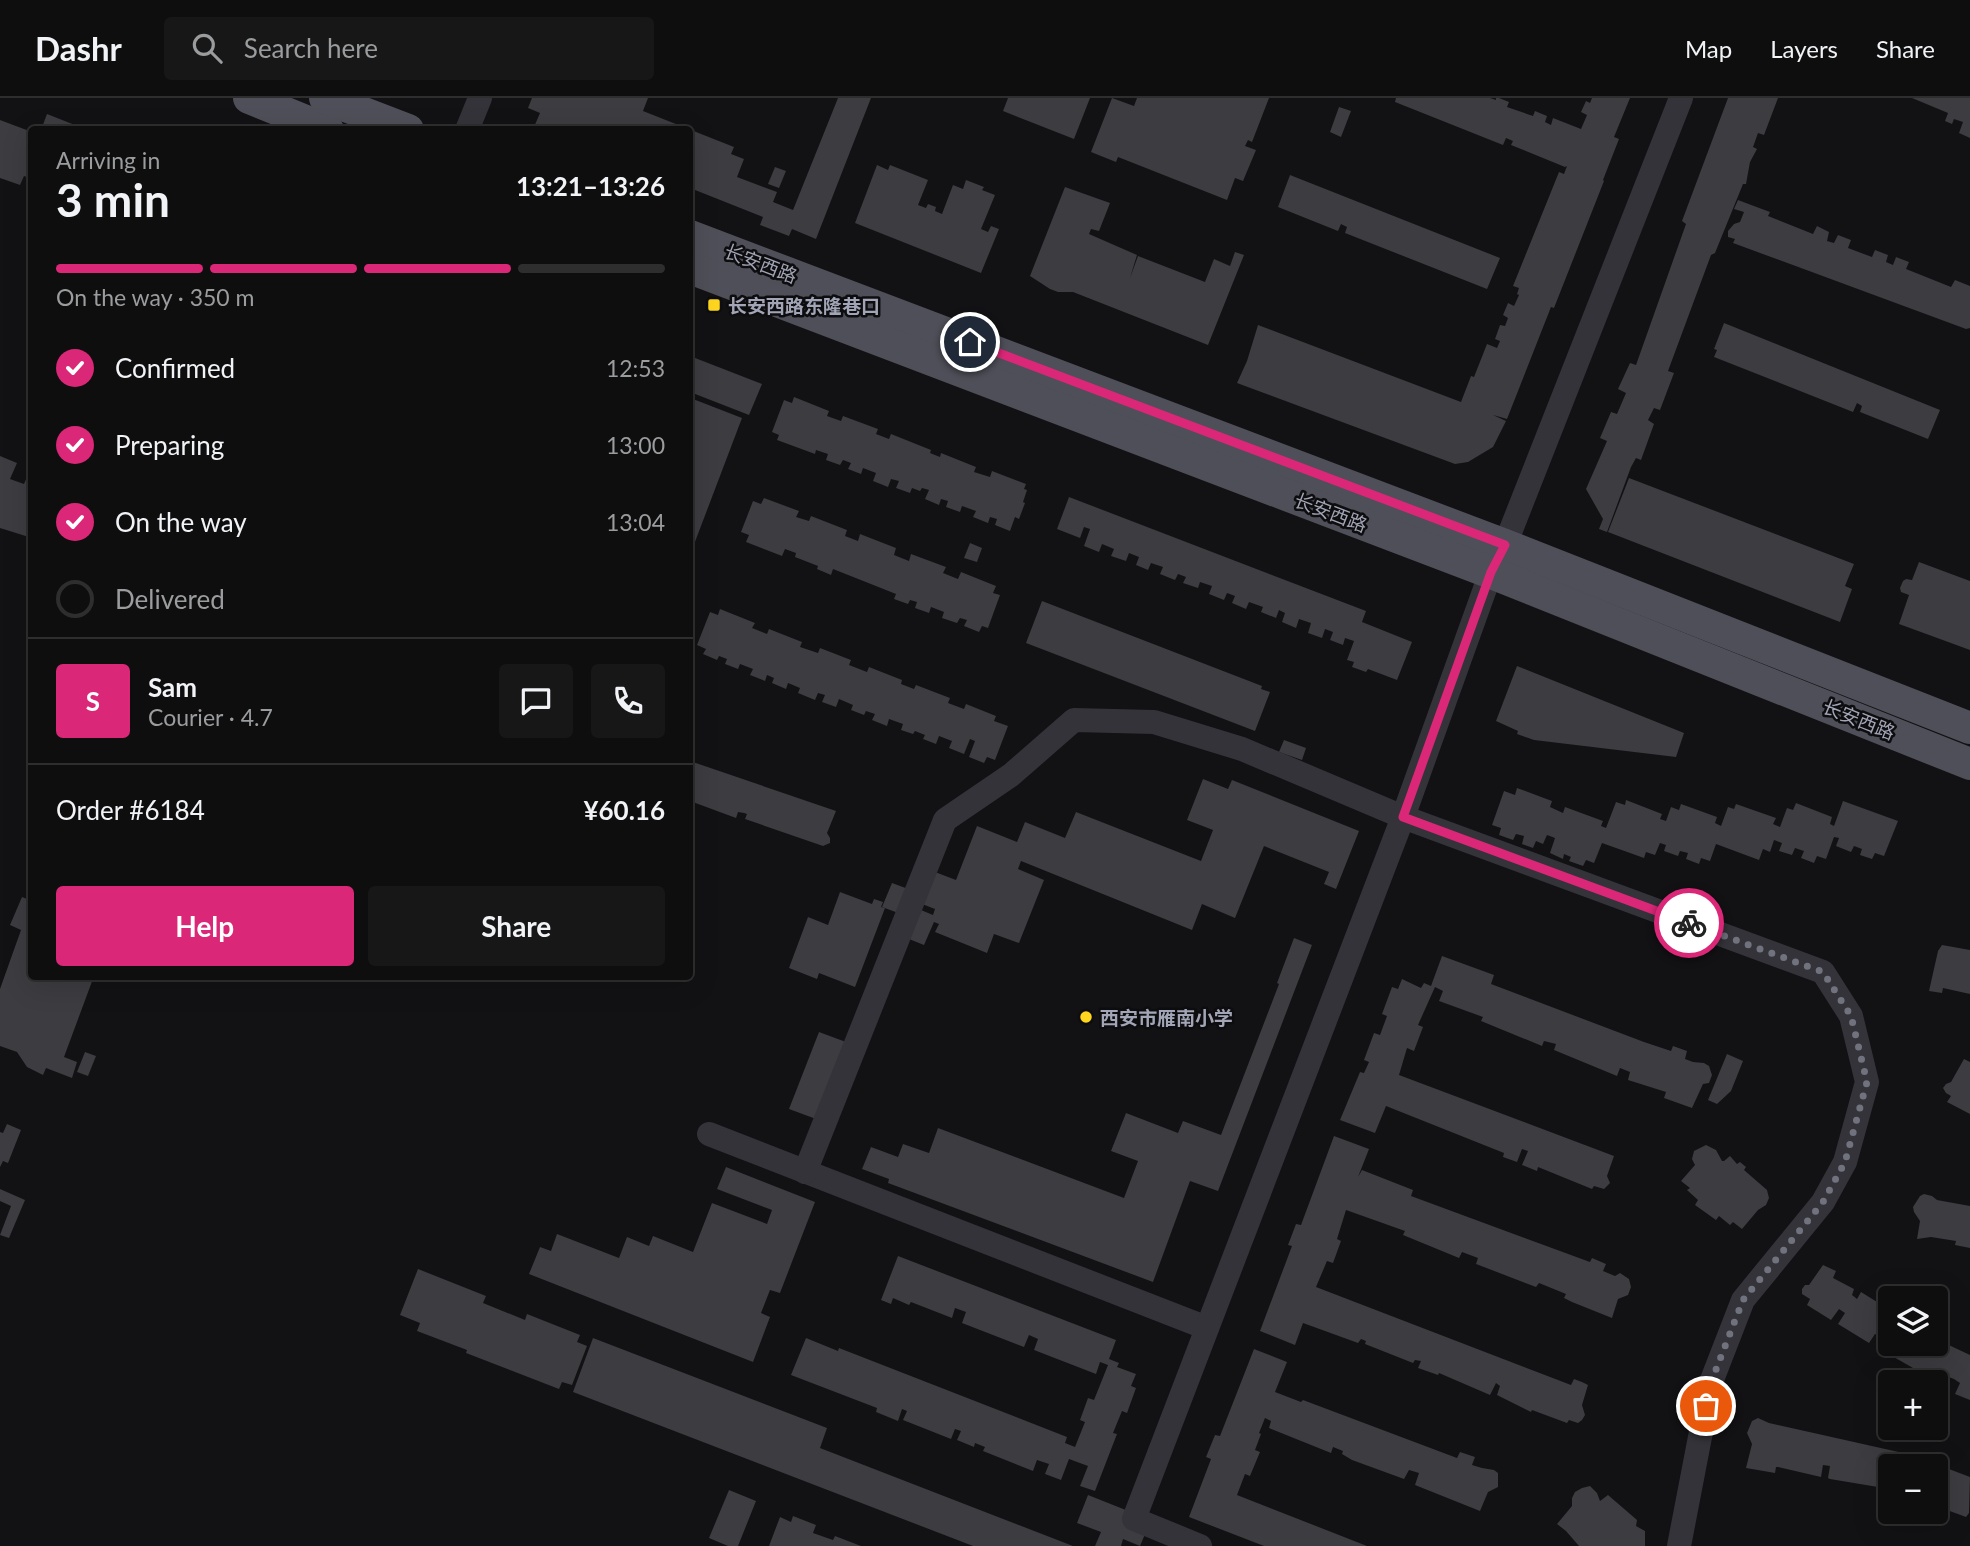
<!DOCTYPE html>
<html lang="en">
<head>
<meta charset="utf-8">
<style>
  :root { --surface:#0e0e0f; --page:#171718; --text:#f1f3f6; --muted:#9b9c9e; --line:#2e2e2f; --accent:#db2777 }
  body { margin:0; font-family:Lato,"Noto Sans SC",sans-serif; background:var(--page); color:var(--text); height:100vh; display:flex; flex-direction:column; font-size:26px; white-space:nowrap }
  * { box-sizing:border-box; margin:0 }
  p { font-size:23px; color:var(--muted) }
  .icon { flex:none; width:38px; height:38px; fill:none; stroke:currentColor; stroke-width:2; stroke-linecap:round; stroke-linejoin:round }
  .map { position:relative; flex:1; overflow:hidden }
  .sheet { position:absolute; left:28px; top:28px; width:665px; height:854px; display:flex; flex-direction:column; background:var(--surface); border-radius:7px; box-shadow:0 7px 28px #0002,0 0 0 2px var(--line) }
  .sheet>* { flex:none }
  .controls { position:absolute; left:1878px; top:1188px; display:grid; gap:14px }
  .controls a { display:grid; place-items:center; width:70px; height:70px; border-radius:7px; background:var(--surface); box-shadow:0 7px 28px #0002,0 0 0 2px var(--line); font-size:35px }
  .pin { position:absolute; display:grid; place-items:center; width:60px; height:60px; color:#fff; margin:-30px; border:4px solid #fff; border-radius:50%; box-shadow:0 2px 7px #0007 }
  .courier { position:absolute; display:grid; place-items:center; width:70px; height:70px; margin:-35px; border:5px solid #db2777; border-radius:50%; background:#fff; color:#222; box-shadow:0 2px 9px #0007 }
  .headline em { font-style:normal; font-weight:700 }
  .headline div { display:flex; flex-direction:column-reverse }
  .headline { display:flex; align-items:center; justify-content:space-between; height:119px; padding:0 28px }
  h1 { font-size:46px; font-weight:700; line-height:52px }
  .bar { display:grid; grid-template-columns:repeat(4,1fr); gap:10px 7px; align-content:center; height:84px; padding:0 28px }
  .bar i { height:9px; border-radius:5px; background:var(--line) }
  .bar .active { background:var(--accent) }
  .bar p { grid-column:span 4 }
  .line { display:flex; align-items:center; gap:18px; padding:0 28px; border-top:2px solid var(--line) }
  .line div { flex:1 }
  .round { display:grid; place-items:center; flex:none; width:74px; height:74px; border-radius:7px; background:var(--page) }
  ol { padding:0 28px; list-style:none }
  li { display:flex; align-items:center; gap:21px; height:77px }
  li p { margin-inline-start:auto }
  li .icon { padding:7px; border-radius:50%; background:var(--accent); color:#fff; stroke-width:4 }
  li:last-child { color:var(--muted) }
  li i { width:38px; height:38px; border:4px solid var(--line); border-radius:50% }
  .action { display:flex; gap:14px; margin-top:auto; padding:14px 28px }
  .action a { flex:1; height:80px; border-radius:7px; background:var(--accent); color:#fff; font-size:28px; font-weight:700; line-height:80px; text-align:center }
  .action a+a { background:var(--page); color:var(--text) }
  header { display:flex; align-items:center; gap:42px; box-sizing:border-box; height:98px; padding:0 35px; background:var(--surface); border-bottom:2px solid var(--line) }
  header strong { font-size:33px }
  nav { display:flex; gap:38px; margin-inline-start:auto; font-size:24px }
  .search { width:490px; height:63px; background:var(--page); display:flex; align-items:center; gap:18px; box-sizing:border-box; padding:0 24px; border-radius:7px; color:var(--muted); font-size:26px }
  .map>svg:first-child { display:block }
  .building { fill:#3c3c41 }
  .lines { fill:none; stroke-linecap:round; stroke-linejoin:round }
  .minor { stroke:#333339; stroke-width:24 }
  .major { stroke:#4e4f58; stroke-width:32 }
  .done { stroke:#70727d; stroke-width:7; stroke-dasharray:0 12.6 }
  .route { stroke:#db2777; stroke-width:9 }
  .poi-dot { fill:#fed620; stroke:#0d0d0f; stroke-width:2.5 }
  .labels { text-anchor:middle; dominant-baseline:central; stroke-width:5; stroke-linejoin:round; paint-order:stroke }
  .street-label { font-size:19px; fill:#a2a5b5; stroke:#0d0d0f }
  .poi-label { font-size:19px; font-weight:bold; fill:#a2a5b5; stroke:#0d0d0f; text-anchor:start }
</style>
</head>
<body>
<header>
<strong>Dashr</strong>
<div class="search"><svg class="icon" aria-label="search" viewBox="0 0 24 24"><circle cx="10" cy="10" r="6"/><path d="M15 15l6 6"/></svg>Search here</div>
<nav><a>Map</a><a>Layers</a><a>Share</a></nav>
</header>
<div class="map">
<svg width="1970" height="1448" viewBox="0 0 1970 1448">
  <rect width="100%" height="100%" fill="#121214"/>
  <g class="building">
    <polygon points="532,0 648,0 643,13 734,49 731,56 744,61 737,79 777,94 773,104 793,112 838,0 871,0 816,141 792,131 789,138 760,127 763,119 690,90 690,32 540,32 534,29 540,15 528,10"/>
    <polygon points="1008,0 1090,0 1074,41 1003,13"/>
    <polygon points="1112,0 1134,8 1137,0 1269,0 1252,44 1248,42 1245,48 1256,52 1243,83 1235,80 1227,102 1118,59 1116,64 1091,54"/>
    <polygon points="1396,0 1490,0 1496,2 1496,0 1499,0 1509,4 1507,9 1533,18 1535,13 1547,18 1545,24 1551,27 1553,20 1581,31 1587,17 1581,14 1586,3 1590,5 1592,0 1630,0 1614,39 1619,41 1603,82 1604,83 1554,210 1551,209 1507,321 1493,317 1506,323 1493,349 1468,364 1455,366 1237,285 1247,263 1258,227 1461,304 1471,278 1474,279 1487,246 1497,250 1500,243 1495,241 1500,227 1505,228 1508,220 1503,217 1508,205 1514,208 1519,197 1517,196 1519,190 1513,188 1559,74 1564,76 1567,68 1565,69 1511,47 1513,43 1506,40 1503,47 1395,4"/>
    <polygon points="1728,0 1778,0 1764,37 1758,35 1753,49 1757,51 1750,64 1746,86 1743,86 1715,155 1711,157 1668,273 1674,275 1660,312 1654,310 1648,322 1654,326 1641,362 1636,360 1631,369 1607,434 1599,431 1603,421 1586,391 1607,343 1600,340 1611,314 1617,316 1626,295 1618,291 1630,265 1636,267 1686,126 1682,123"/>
    <polygon points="1912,0 1970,0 1970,40 1959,35 1963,24 1954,21 1952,26 1945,23 1948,15"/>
    <polygon points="1339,9 1351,13 1341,39 1330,34"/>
    <polygon points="47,16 85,31 85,32 41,32"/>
    <polygon points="0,22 32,34 32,81 24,78 20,87 0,80"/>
    <polygon points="877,67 888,72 890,67 928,82 918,107 926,110 928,106 936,109 935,113 942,116 953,87 963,91 966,82 984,89 982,92 995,97 981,131 988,134 991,128 999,131 981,175 855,125"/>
    <polygon points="775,69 786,73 779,90 768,86"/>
    <polygon points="1290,77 1500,160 1487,191 1345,135 1347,129 1341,126 1338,133 1278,109"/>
    <polygon points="1065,89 1110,105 1099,133 1091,131 1089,136 1137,157 1130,180 1138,158 1205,184 1214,161 1230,168 1235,154 1244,157 1208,247 1073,194 1058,194 1050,191 1030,178"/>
    <polygon points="1738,102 1770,114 1768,118 1813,136 1817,128 1829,134 1827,143 1834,145 1838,137 1851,142 1848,150 1872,159 1875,152 1888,157 1886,164 1893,167 1896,159 1909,164 1906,171 1951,189 1955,182 1970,188 1970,230 1966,231 1733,145 1735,141 1728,139 1728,133 1734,126 1740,124 1744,114 1734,111"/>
    <polygon points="1724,225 1940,312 1928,341 1860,314 1862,308 1857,305 1853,314 1714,259 1717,252 1714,251"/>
    <polygon points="690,258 762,286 749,317 690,294"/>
    <polygon points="794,299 829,313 827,318 841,323 843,318 878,331 876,336 889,341 891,336 931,352 930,355 940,359 941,355 976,369 974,374 990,379 992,373 1026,386 1024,391 1027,392 1023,404 1025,405 1019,421 1015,419 1010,433 995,427 997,421 990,419 988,425 973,419 976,413 962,408 960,414 946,409 948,403 941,401 939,407 925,401 929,392 922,390 920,393 912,390 910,395 896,390 899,383 891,381 888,389 873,383 876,375 863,370 861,376 848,371 851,365 843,362 840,367 826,362 828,356 816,352 815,356 777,342 779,337 772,334 784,302 792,305"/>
    <polygon points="693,301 742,320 690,457 690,311"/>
    <polygon points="0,358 17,365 10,381 24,386 32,367 32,440 0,430"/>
    <polygon points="1629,380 1854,466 1845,488 1852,491 1840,524 1608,434"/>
    <polygon points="1069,399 1366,513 1362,524 1412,544 1397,582 1368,571 1366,574 1352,569 1354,564 1347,562 1354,543 1345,540 1343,547 1330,542 1333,534 1325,531 1322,540 1308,535 1311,525 1299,521 1296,530 1282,524 1285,515 1279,512 1276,520 1261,514 1263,509 1249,504 1246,511 1232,505 1235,498 1227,495 1224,502 1209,496 1212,488 1200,484 1198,490 1183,485 1186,479 1178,476 1175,482 1160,476 1163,469 1151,465 1148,472 1136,467 1139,459 1129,455 1126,463 1111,458 1114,451 1102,446 1099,454 1084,448 1090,431 1084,429 1080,440 1057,431"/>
    <polygon points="764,400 799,413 796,419 809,423 811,418 847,432 845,438 858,443 860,436 896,450 894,457 909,463 911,456 946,469 943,475 958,481 961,474 996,488 993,495 1000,497 988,530 982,528 979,534 964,528 967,522 960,520 957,525 942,520 944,514 931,509 929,515 915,510 917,504 910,502 908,506 894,501 896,496 833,471 831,477 817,471 818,468 795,459 796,455 785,451 782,458 746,444 749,437 741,434 753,403 761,406"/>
    <polygon points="970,445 982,450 977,464 964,460"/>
    <polygon points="1919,464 1970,483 1970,552 1899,526 1909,497 1901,494 1900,490 1903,483 1906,481 1912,482"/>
    <polygon points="1042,503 1262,588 1261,591 1270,594 1255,633 1026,545"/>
    <polygon points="720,511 755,525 752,530 767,536 769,531 802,544 800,549 818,555 820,550 851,562 849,567 867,574 869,569 902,582 901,586 914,591 916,587 950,600 948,605 964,611 966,606 996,618 994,623 1008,628 995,662 987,659 984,665 969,659 975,643 970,641 964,656 949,650 952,643 939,638 936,646 923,641 925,637 915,633 913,636 901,632 903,626 889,621 887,628 872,622 875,616 866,613 864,617 851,612 853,607 839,601 836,609 822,604 825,597 818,595 815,602 798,595 800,590 788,585 786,591 772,585 774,580 767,577 765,583 750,577 753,571 740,566 738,571 725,566 727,561 719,558 717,562 703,556 706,551 697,547 710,514 718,517"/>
    <polygon points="1517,568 1684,635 1676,659 1534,642 1517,636 1518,633 1496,623"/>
    <polygon points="1284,642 1306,650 1302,662 1279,654"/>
    <polygon points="690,663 836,713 827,735 830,740 830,745 823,748 745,721 747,716 744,715 738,714 736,720 690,703"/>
    <polygon points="1203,681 1228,691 1232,682 1359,733 1336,791 1324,786 1329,774 1264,748 1235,820 1202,806 1192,832 1021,763 1018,771 1044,782 1019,845 994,836 987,855 935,834 939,826 934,824 924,847 909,841 921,812 933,817 935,811 922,806 935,774 956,782 977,728 1017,744 1025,724 1065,740 1076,714 1201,763 1213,732 1187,722"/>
    <polygon points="1517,690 1552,703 1550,709 1563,715 1565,709 1603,723 1601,728 1606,730 1616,704 1625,707 1626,702 1662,716 1660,721 1666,723 1671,709 1679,712 1681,706 1717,719 1715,725 1721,728 1728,709 1734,711 1736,706 1776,720 1773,726 1780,729 1787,710 1793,712 1796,705 1832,719 1830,726 1834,728 1843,703 1898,723 1884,758 1875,755 1872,761 1860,757 1862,751 1854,748 1851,754 1836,748 1839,740 1834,739 1826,761 1817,758 1814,765 1801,760 1804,753 1795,750 1792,757 1779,753 1782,745 1774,742 1770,754 1763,751 1759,762 1716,746 1710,763 1701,760 1699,766 1686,761 1688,755 1680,753 1678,758 1664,753 1666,747 1660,745 1655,757 1646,754 1644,760 1602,745 1594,765 1586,762 1583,768 1569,763 1571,759 1564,756 1563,761 1550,755 1555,740 1547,737 1543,746 1536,743 1533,750 1522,746 1524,738 1516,736 1513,742 1499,737 1501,730 1492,727 1504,693 1515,697"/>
    <polygon points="892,785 911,792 901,816 882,809"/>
    <polygon points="840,794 872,806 874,801 883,804 881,809 885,810 855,889 819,875 817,881 789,870 808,819 828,827"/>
    <polygon points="22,799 32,803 32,878 94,878 64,959 77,964 72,980 46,970 43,977 27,969 17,954 0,948 0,891 21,832 10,827"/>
    <polygon points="1294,840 1312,847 1218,1093 1190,1083 1153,1184 888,1085 889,1081 862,1071 871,1049 898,1059 903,1046 929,1055 938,1030 1124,1100 1138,1063 1111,1053 1126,1015 1178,1035 1183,1023 1221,1037 1279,886 1277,885"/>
    <polygon points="1942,847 1970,852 1970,896 1943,890 1942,895 1929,893 1938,853"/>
    <polygon points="1442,858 1494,877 1491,886 1644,944 1671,953 1673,948 1687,953 1685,961 1693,964 1704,965 1709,968 1712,977 1709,985 1703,986 1692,1010 1664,1000 1666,994 1628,982 1630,974 1620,970 1617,978 1554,952 1556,946 1544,943 1542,948 1481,923 1483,919 1439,903 1443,893 1435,889 1418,927 1423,929 1414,953 1407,950 1399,977 1614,1058 1607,1078 1610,1085 1604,1091 1594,1088 1592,1091 1538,1069 1537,1073 1522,1067 1528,1053 1522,1051 1517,1064 1503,1059 1504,1055 1386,1008 1375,1035 1340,1022 1360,974 1364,975 1369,964 1364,962 1374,935 1380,937 1387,918 1382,916 1392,889 1398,891 1402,881 1421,890 1424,885 1431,888"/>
    <polygon points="819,934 846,944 816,1021 789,1011"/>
    <polygon points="85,954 96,958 88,978 77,974"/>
    <polygon points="1727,956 1743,963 1731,993 1717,1006 1708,1002"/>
    <polygon points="1964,961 1970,964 1970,1016 1947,1004 1951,998 1946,995 1943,990 1946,986 1951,984"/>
    <polygon points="7,1026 21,1032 8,1065 3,1063 0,1069 0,1034 3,1035"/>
    <polygon points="1334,1038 1369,1051 1358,1079 1362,1072 1413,1092 1411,1098 1590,1164 1592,1160 1606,1166 1603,1173 1615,1178 1620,1175 1629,1181 1631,1189 1628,1197 1618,1201 1612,1220 1572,1204 1564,1200 1566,1196 1539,1185 1536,1189 1476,1166 1478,1160 1462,1154 1459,1160 1403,1137 1405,1133 1346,1112 1337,1141 1341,1143 1333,1165 1327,1163 1316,1189 1571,1287 1574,1281 1582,1284 1588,1287 1582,1307 1585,1317 1582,1322 1578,1325 1569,1322 1567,1325 1532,1312 1531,1314 1497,1297 1500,1288 1496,1285 1490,1297 1439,1275 1438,1277 1418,1270 1421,1263 1415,1262 1413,1265 1365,1246 1366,1243 1361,1241 1358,1245 1303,1225 1295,1247 1260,1233 1292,1148 1288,1147 1296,1126 1301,1127"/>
    <polygon points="1706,1047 1716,1052 1722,1063 1724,1063 1730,1058 1737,1066 1740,1064 1746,1069 1744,1072 1767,1092 1769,1100 1766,1107 1758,1112 1742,1131 1733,1124 1730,1127 1719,1118 1716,1122 1695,1107 1698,1102 1687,1092 1690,1090 1681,1083 1695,1067 1692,1061 1694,1053"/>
    <polygon points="726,1069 815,1104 780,1195 770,1192 761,1215 770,1219 753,1264 529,1176 540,1149 551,1153 557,1136 619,1160 627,1139 649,1148 653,1138 693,1154 712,1105 767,1126 772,1112 717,1091"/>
    <polygon points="0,1091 25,1102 9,1140 0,1137 11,1108 0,1103"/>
    <polygon points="1924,1096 1932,1098 1937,1102 1970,1108 1970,1150 1955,1147 1956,1143 1931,1139 1917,1141 1920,1123 1914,1114 1913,1109 1920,1098"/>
    <polygon points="898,1158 1116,1242 1109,1261 1119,1265 1117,1269 1136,1276 1131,1288 1136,1290 1127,1315 1122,1313 1113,1335 1117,1336 1095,1393 1080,1388 1088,1368 1069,1361 1061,1382 1045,1376 1049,1366 1037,1362 1033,1373 983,1353 985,1349 975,1345 974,1349 957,1342 961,1333 955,1331 951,1341 903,1322 907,1313 902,1311 898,1323 876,1314 877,1310 791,1277 806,1240 838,1253 839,1250 1067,1339 1065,1345 1075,1349 1085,1324 1080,1322 1088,1300 1094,1302 1108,1267 1100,1264 1096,1276 1034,1252 1038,1241 1029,1237 1024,1249 962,1225 966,1214 955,1210 952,1220 911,1204 909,1207 893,1200 891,1206 881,1202"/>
    <polygon points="1823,1167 1836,1173 1833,1180 1854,1191 1852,1197 1857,1201 1861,1194 1890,1212 1890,1246 1936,1246 1936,1241 1970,1257 1970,1302 1955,1296 1960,1285 1954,1281 1946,1278 1941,1286 1878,1250 1884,1239 1875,1236 1869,1245 1838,1226 1845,1215 1839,1211 1831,1222 1807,1207 1810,1201 1802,1196 1802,1191 1805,1187 1809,1187"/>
    <polygon points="418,1171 486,1198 483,1205 525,1222 527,1216 580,1237 577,1244 587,1248 572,1287 562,1284 559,1291 466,1255 467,1252 417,1233 420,1225 400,1217"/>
    <polygon points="593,1240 827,1330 820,1350 1073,1448 973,1448 573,1294"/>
    <polygon points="1254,1251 1287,1264 1275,1294 1301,1304 1303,1302 1457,1360 1460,1354 1475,1359 1472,1367 1482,1370 1494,1372 1498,1375 1498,1389 1488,1394 1480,1413 1415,1387 1419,1375 1409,1372 1404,1381 1352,1362 1342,1356 1343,1353 1333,1349 1331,1355 1269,1330 1271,1323 1265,1320 1259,1335 1261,1336 1255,1352 1260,1354 1250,1378 1245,1376 1237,1397 1367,1448 1264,1448 1189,1419 1211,1361 1206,1359 1215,1337 1220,1338"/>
    <polygon points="1758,1320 1769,1325 1912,1357 1970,1379 1969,1415 1966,1419 1936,1408 1936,1368 1890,1368 1890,1391 1830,1381 1828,1380 1830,1368 1823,1367 1821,1379 1778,1369 1776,1369 1775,1375 1746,1370 1752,1346 1747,1335 1752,1323"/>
    <polygon points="1590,1388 1597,1395 1600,1403 1608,1397 1637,1422 1636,1428 1645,1433 1645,1448 1579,1448 1566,1433 1557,1426 1572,1408 1572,1400 1575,1394 1582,1390"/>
    <polygon points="729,1392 756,1403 738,1448 728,1448 709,1440"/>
    <polygon points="1088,1397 1151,1422 1140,1448 1123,1441 1121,1448 1095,1448 1101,1434 1077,1425"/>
    <polygon points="793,1418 816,1427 813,1435 833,1442 835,1438 861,1448 769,1448 780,1419 791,1424"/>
  </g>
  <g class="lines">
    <g class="minor">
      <polyline points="467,32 480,0"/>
      <polyline points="709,1036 1207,1230"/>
      <polyline points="805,1074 945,722 1011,677 1074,622 1154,624 1242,651 1403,719 1823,874 1851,918 1867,984 1845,1064 1823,1104 1743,1202 1710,1287 1679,1448"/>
      <polyline points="1200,1448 1134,1421 1403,719 1491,474 1505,447 1681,0"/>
    </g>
    <g class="major">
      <polyline points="249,0 328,32"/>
      <polyline points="325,0 408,32"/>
      <polyline points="690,138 1505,447 1970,630"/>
      <polyline points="690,170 1494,476 1970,666"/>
    </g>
  </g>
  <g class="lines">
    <polyline class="done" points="1689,825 1823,874 1851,918 1867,984 1845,1064 1823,1104 1743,1202 1710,1287 1706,1308"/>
    <polyline class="route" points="970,244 1505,447 1491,474 1403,719 1689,825"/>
  </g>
  <g class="poi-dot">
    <rect x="707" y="200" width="14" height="14" rx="3.5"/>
    <circle cx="1086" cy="919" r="7"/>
  </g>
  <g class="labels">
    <g class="street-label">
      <text transform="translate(761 165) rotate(21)">长安西路</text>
      <text transform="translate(1331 414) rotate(21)">长安西路</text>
      <text transform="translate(1859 621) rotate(22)">长安西路</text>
    </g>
    <g class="poi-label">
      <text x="728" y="207">长安西路东隆巷口</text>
      <text x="1100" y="919">西安市雁南小学</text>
    </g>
  </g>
</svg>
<div class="controls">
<a><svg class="icon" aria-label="layers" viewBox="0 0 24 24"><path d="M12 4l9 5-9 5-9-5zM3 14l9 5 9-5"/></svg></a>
<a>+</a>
<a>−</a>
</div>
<div class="pin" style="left:1706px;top:1308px;background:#ea580c"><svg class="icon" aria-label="bag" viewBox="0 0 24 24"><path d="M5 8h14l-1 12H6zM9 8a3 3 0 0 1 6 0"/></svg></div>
<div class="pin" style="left:970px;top:244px;background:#1f2937"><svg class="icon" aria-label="home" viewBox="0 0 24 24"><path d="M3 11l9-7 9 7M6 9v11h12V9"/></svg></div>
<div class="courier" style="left:1689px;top:825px"><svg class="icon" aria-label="bike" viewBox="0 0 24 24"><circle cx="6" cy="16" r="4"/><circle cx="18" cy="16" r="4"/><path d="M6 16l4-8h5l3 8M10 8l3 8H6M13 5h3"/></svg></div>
<section class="sheet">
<div class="headline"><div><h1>3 min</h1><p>Arriving in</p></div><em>13:21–13:26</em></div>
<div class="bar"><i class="active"></i><i class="active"></i><i class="active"></i><i></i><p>On the way · 350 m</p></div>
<ol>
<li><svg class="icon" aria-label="check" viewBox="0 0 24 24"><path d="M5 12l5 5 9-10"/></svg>Confirmed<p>12:53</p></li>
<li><svg class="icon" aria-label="check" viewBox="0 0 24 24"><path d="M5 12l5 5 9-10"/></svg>Preparing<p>13:00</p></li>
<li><svg class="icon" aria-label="check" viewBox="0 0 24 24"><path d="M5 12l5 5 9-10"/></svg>On the way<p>13:04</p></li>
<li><i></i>Delivered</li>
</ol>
<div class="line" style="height:126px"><b class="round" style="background:var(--accent);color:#fff">S</b><div><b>Sam</b><p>Courier · 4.7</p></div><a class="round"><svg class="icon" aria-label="chat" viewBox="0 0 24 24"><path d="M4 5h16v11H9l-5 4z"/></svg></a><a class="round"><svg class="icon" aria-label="phone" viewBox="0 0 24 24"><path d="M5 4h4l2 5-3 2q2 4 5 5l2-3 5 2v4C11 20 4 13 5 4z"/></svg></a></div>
<div class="line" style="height:91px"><div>Order #6184</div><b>¥60.16</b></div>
<div class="action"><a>Help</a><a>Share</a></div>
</section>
</div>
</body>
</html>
